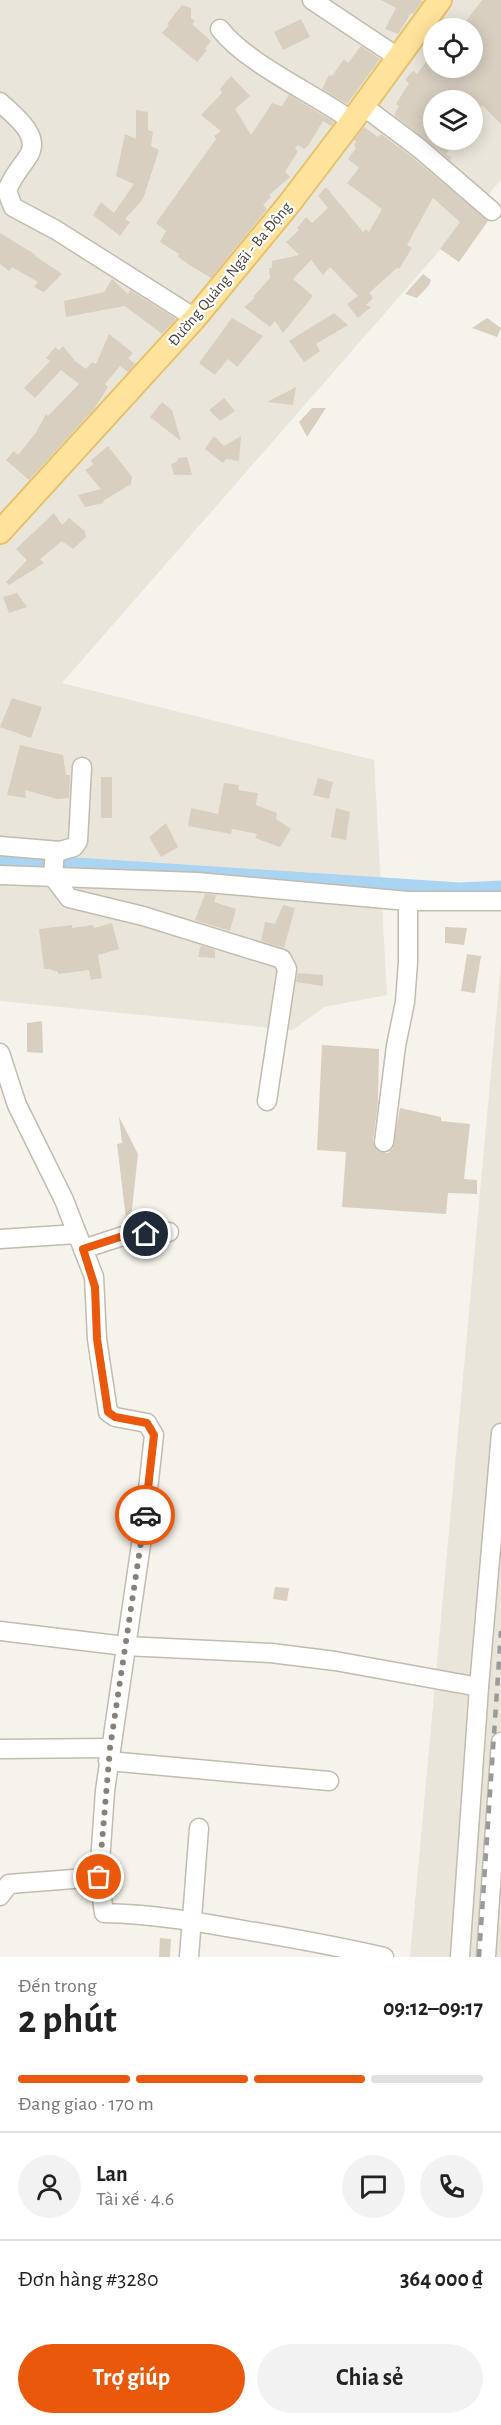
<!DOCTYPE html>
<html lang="vi">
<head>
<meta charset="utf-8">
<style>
  :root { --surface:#fff; --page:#f2f2f2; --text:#222; --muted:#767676; --line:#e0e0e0; --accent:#ea580c }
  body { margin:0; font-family:"Alegreya Sans",sans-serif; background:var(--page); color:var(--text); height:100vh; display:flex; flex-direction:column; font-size:22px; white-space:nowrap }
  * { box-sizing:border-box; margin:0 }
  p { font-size:20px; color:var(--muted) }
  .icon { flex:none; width:33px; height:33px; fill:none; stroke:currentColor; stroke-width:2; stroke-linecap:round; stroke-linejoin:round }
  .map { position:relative; height:1957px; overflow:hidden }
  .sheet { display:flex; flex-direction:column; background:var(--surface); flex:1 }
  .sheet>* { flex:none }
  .buttons { position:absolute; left:423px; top:18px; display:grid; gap:12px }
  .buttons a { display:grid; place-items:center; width:60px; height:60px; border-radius:50%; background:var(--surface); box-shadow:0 3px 15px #0003; font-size:30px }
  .pin { position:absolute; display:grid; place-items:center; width:51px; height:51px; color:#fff; margin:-26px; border:3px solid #fff; border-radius:50%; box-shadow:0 2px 6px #0007 }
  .courier { position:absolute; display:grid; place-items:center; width:60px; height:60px; margin:-30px; border:4px solid #ea580c; border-radius:50%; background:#fff; color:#222; box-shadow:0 2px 8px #0007 }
  .overview em { font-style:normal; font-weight:600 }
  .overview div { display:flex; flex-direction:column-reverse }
  .overview { display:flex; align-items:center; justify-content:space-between; height:102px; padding:0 18px }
  h1 { font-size:39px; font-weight:600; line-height:45px }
  .bar { display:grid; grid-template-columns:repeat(4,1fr); gap:9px 6px; align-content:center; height:72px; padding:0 18px }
  .bar i { height:8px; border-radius:4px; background:var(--line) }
  .bar .on { background:var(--accent) }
  .bar p { grid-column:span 4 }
  .line { display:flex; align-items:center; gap:15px; padding:0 18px; border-top:2px solid var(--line) }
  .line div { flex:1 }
  .round { display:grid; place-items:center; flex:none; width:63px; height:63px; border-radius:32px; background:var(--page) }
  .action { display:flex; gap:12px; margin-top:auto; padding:12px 18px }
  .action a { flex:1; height:69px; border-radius:36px; background:var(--accent); color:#fff; font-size:24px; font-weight:600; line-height:69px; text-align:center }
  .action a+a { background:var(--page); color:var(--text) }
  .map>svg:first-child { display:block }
  .residential { fill:#eae5da; fill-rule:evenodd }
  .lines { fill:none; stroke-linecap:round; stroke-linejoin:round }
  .canal { stroke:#a9d4f2; stroke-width:15 }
  .building { fill:#d8cfc1 }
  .minor-casing { stroke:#c2bbae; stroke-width:21 }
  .major-casing { stroke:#e6c16a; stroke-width:26 }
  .minor { stroke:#fff; stroke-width:18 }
  .major { stroke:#ffe39c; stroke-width:22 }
  .rail { stroke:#9a9a9a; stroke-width:4.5; stroke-dasharray:8 8; stroke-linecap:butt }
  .done { stroke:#878178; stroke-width:6; stroke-dasharray:0 10.8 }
  .route { stroke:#ea580c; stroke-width:8 }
  .labels { text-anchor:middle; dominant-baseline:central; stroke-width:4.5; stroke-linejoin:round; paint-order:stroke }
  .street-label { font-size:16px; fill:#4b4439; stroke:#fff }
</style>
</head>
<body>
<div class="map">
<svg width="501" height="1957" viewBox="0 0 501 1957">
  <rect width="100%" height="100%" fill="#f6f3ec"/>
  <g class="residential">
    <path d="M0 0H501V180L62 683 374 760 387 995 324 1007 293 1030 0 1001ZM434 28H472V68H434ZM434 100H472V140H434Z"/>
    <polygon points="501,963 501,1957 410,1957"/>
  </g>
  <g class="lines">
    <polyline class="canal" points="0,860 460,890 501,888"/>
  </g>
  <g class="building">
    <polygon points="381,0 420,0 423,1 413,14 411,13 398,34 385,29 396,8"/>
    <polygon points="482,0 501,0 501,124 482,105 472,124 472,100 434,100 434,140 442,140 452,146 446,154 452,158 450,160 394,115 399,106 396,104 409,83 405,80 413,71 417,74 434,51 434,68 472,68 472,28 461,28"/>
    <polygon points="182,5 191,8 191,18 195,21 192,24 211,41 205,49 207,50 197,62 162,33 169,25 167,24"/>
    <polygon points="301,19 310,37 283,50 274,32"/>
    <polygon points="361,46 380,59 347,104 322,89 329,75 332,76 344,59 348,63"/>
    <polygon points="231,76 250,96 235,109 251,135 272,103 282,106 289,95 334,122 331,126 323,121 308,146 304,149 298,145 295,148 298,151 285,172 290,177 269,195 271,197 263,205 267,209 211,278 188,264 178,257 179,254 160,242 166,231 156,223 216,139 214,136 221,131 201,115 222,93 220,89"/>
    <polygon points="136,110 148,112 148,130 153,132 151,146 159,150 143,199 125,219 130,222 120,236 93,215 101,202 114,213 134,184 116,176 125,134 136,139"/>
    <polygon points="364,127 378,137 381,134 412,157 488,221 459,262 440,249 460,222 433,198 407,245 412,248 399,269 397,268 369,293 373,298 366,305 371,307 358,318 347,304 358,296 330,267 323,275 311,260 293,279 313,296 283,333 275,321 270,327 244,307 255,298 253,297 270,278 269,268 272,268 272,261 299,255 286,242 299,230 297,228 306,217 312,223 328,208 318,196 326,187 363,232 366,229 369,232 382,209 347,183 359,168 348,159 356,148 354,146 356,141 354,140"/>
    <polygon points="0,233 36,255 35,256 62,274 44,292 34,287 38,282 12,267 9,271 0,264"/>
    <polygon points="423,274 431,280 429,285 417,298 405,294"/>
    <polygon points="112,279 128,294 130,290 176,319 162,334 125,306 66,317 64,301 104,292"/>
    <polygon points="334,313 348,325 316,344 320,351 304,362 289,341"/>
    <polygon points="232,318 263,336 237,367 228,359 215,375 199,363"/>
    <polygon points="487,318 501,328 497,337 472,328"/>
    <polygon points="109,334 133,353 128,358 135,364 128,372 120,366 105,384 108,387 94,409 29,480 6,460 14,451 18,455 35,434 46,414 48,416 79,384 61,370 35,398 24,388 50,361 46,358 55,347 59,350 63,346 75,361 86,369 92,362 96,364"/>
    <polygon points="296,387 293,405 267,402"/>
    <polygon points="224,398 235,411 220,421 209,410"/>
    <polygon points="162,402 172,410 181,441 150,417"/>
    <polygon points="312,408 326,408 307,437 299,422"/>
    <polygon points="214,436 224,446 241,436 239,461 226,459 223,463 205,449"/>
    <polygon points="108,446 132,477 131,484 103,501 104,503 85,507 78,495 101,489 85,470 93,465 91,460"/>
    <polygon points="187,457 192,475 174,475 171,464 177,462 178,458"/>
    <polygon points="54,513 62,525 69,518 85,531 86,537 73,549 62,541 40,559 44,563 9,585 6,582 27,560 16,549"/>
    <polygon points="17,593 27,607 9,613 3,597"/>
    <polygon points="12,698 42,707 31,738 0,727"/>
    <polygon points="20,745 63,755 66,775 70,775 69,798 57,799 25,790 26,798 7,795"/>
    <rect x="101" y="777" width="11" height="41"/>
    <polygon points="318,778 333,782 329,799 313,795"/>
    <polygon points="224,783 239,785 238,790 258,793 256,805 277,813 276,819 291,829 280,847 255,838 257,834 232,829 231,834 188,826 191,808 218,814"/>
    <polygon points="336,808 350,812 346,840 331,837"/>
    <polygon points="166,823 178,847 161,857 149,837"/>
    <polygon points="205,894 216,895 214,902 236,909 230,931 195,920"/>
    <polygon points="283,905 295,908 284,948 261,941 265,922 275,924"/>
    <polygon points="112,923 119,949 98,955 102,978 91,980 89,970 58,974 58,972 49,969 44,969 39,929 72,925 72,928 93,925 94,928"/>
    <polygon points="445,927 467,928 464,945 445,943"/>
    <polygon points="203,946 215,950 215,958 198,957 200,947"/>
    <polygon points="467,954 481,956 475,993 461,991"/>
    <polygon points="298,973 323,975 323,986 296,982"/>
    <polygon points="42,1021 43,1053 27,1052 27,1023"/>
    <polygon points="322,1045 379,1049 378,1103 373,1141 378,1151 388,1153 393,1148 400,1108 441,1117 441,1121 470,1124 464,1179 477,1180 477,1194 448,1193 446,1214 342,1207 346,1152 317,1150"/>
    <polygon points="119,1117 138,1154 131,1219 126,1219 117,1144 122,1143"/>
    <polygon points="275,1587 289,1588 287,1601 273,1599"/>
    <polygon points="160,1938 171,1939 170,1957 159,1957"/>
  </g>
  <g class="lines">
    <defs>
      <g id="minor">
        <polyline points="312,0 399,58"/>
        <path d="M220 29C247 64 315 94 352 121"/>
        <path d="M0 102C13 115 41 134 29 155 21 168 12 176 7 191L13 207 56 230 195 318"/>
        <polyline points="363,106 419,148 492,211"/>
        <polyline points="0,846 60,851 74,847 78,841 82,767"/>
        <polyline points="55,851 53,877 69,898 143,916 282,959 287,969 267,1101"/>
        <polyline points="0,875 197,882 408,901 501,901"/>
        <path d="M0 1053 17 1105 64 1200 94 1277 97 1339 108 1412 115 1417 147 1423 154 1435 145 1517 105 1791 99 1877 104 1913C152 1914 198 1922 244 1930 291 1938 337 1946 384 1957"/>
        <polyline points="384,1142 396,1046 405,1002 408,962 408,901"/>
        <polyline points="0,1239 77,1234"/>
        <polyline points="83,1249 123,1236 169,1232"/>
        <polyline points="0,1631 125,1646 271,1653 335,1661 479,1687"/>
        <polyline points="0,1749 110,1748"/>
        <polyline points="108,1761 329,1781"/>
        <polyline points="0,1896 9,1884 99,1877"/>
        <polyline points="189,1957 199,1828"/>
        <polyline points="460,1957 479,1687 501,1433"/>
        <polyline points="486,1957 501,1742"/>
      </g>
      <polyline id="major" points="0,532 195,318 289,204 352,121 440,0"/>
    </defs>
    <use href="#minor" class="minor-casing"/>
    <use href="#major" class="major-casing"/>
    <use href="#minor" class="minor"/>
    <use href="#major" class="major"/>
    <polyline class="rail" points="479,1957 501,1631"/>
  </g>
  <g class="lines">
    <polyline class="done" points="99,1877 110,1748 145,1515"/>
    <polyline class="route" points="145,1515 154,1435 147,1423 115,1417 108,1412 97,1339 95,1287 83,1249 123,1236 146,1234"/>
  </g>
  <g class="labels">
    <g class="street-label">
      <text transform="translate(230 274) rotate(-50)">Đường Quảng Ngãi - Ba Động</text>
    </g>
  </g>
</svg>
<div class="buttons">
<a><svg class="icon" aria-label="locate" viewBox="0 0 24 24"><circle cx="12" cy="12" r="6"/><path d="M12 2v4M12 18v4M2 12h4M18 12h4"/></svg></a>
<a><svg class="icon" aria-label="layers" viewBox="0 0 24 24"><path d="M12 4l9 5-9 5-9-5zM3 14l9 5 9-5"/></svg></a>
</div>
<div class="pin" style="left:99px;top:1877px;background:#ea580c"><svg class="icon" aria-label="bag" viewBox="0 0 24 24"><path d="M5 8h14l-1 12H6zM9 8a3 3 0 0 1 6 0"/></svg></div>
<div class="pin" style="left:146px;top:1234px;background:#1f2937"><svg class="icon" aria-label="home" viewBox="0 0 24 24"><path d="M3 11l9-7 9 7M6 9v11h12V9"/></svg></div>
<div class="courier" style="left:145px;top:1515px"><svg class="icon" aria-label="car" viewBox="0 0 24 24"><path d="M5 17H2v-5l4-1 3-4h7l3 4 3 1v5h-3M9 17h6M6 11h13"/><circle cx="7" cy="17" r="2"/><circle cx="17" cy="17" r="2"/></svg></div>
</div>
<section class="sheet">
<div class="overview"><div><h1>2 phút</h1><p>Đến trong</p></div><em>09:12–09:17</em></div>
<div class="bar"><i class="on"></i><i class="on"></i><i class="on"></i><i></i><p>Đang giao · 170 m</p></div>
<div class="line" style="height:108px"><a class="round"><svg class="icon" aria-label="person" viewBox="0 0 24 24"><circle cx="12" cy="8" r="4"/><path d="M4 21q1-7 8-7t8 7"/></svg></a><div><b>Lan</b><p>Tài xế · 4.6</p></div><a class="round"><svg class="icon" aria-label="chat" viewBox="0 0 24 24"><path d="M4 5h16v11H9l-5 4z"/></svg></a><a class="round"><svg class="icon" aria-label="phone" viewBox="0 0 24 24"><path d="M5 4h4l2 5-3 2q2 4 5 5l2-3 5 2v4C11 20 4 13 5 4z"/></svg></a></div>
<div class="line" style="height:78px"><div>Đơn hàng #3280</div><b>364 000 ₫</b></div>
<div class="action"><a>Trợ giúp</a><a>Chia sẻ</a></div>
</section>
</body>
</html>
